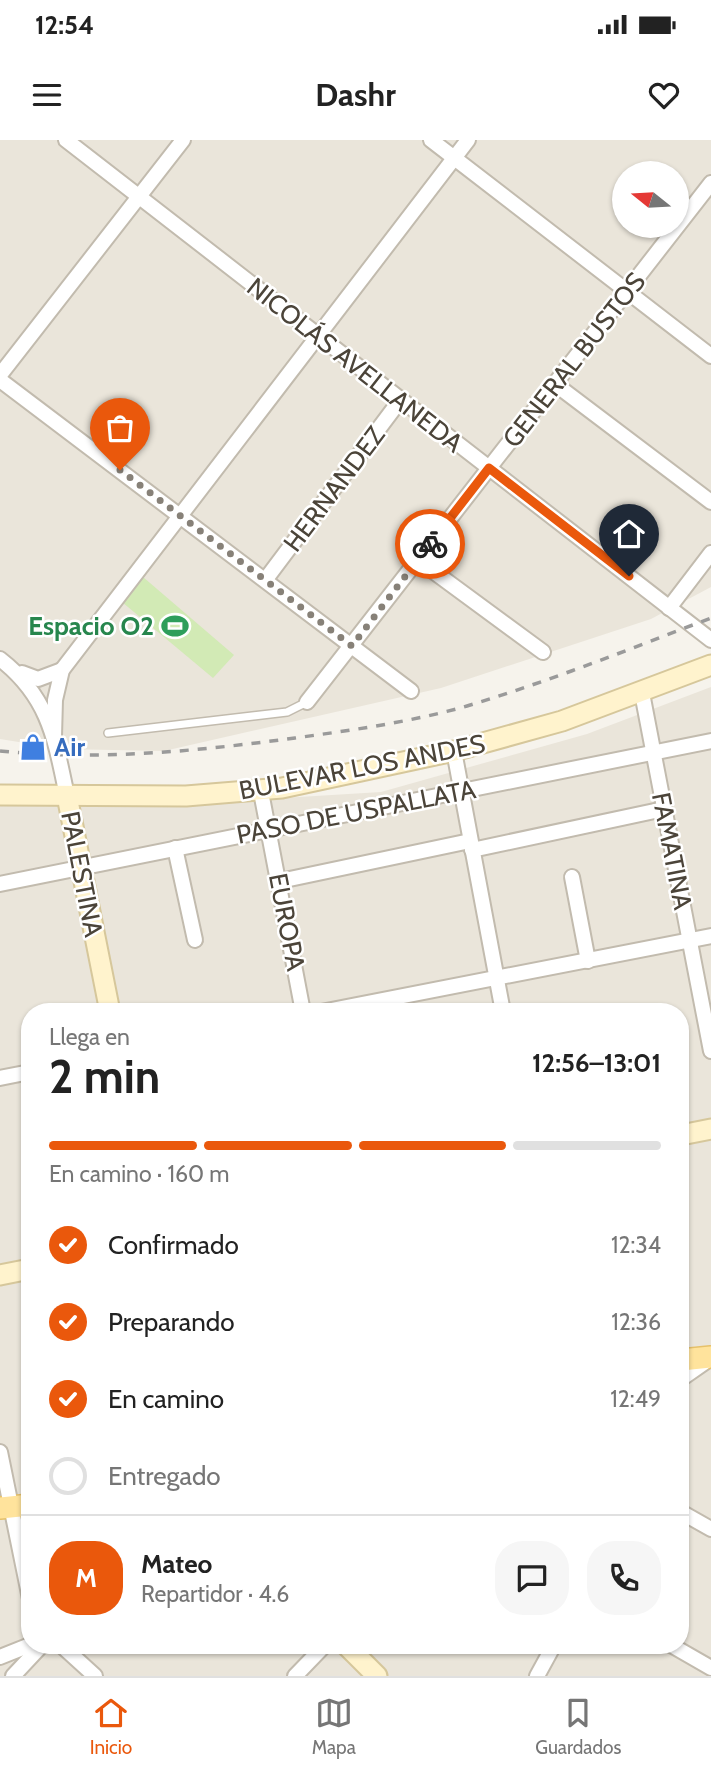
<!DOCTYPE html>
<html lang="es">
<head>
<meta charset="utf-8">
<style>
  :root { --surface:#fff; --page:#f6f6f6; --text:#222; --muted:#767676; --line:#e0e0e0; --accent:#ea580c }
  body { margin:0; font-family:Cabin,sans-serif; background:var(--page); color:var(--text); height:100vh; display:flex; flex-direction:column; font-size:26px; white-space:nowrap }
  * { box-sizing:border-box; margin:0 }
  p { font-size:23px; color:var(--muted) }
  .icon { flex:none; width:38px; height:38px; fill:none; stroke:currentColor; stroke-width:2; stroke-linecap:round; stroke-linejoin:round }
  .map { position:relative; flex:1; overflow:hidden }
  .drawer { position:absolute; left:21px; top:863px; width:668px; height:651px; display:flex; flex-direction:column; background:var(--surface); border-radius:28px; box-shadow:0 2px 5px #0004 }
  .drawer>* { flex:none }
  .needle { width:46px; rotate:288deg }
  .controls { position:absolute; left:612px; top:21px; display:grid; gap:14px }
  .controls a { display:grid; place-items:center; width:77px; height:77px; border-radius:50%; background:var(--surface); box-shadow:0 2px 5px #0004; font-size:35px }
  .pin { position:absolute; display:grid; place-items:center; width:60px; height:60px; color:#fff; margin:-72px -30px; border-radius:50% 50% 50% 0; rotate:-45deg; box-shadow:0 0 7px #0007 }
  .pin .icon { rotate:45deg }
  .courier { position:absolute; display:grid; place-items:center; width:70px; height:70px; margin:-35px; border:5px solid #ea580c; border-radius:50%; background:#fff; color:#222; box-shadow:0 2px 9px #0007 }
  .overview em { font-style:normal; font-weight:800 }
  .overview div { display:flex; flex-direction:column-reverse }
  .overview { display:flex; align-items:center; justify-content:space-between; height:119px; padding:0 28px }
  h1 { font-size:46px; font-weight:800; line-height:52px }
  .bar { display:grid; grid-template-columns:repeat(4,1fr); gap:10px 7px; align-content:center; height:84px; padding:0 28px }
  .bar i { height:9px; border-radius:5px; background:var(--line) }
  .bar .selected { background:var(--accent) }
  .bar p { grid-column:span 4 }
  .line { display:flex; align-items:center; gap:18px; padding:0 28px; border-top:2px solid var(--line) }
  .line div { flex:1 }
  .round { display:grid; place-items:center; flex:none; width:74px; height:74px; border-radius:28px; background:var(--page) }
  ol { padding:0 28px; list-style:none }
  li { display:flex; align-items:center; gap:21px; height:77px }
  li p { margin-inline-start:auto }
  li .icon { padding:7px; border-radius:50%; background:var(--accent); color:#fff; stroke-width:4 }
  li:last-child { color:var(--muted) }
  li i { width:38px; height:38px; border:4px solid var(--line); border-radius:50% }
  .status { display:flex; justify-content:space-between; align-items:center; height:49px; padding:0 35px; background:var(--surface); direction:ltr }
  .status svg { height:19px; fill:currentColor }
  header { display:flex; justify-content:space-between; align-items:center; height:91px; padding:0 28px; background:var(--surface); font-size:32px; font-weight:800 }
  .menu { display:flex; justify-content:space-around; align-items:center; height:98px; border-top:2px solid var(--line); background:var(--surface); font-size:19px; color:var(--muted) }
  .menu a { display:grid; justify-items:center; gap:4px }
  .menu .selected { color:var(--accent) }
  .map>svg:first-child { display:block }
  .residential { fill:#eae5da; fill-rule:evenodd }
  .green { fill:#d2eab5 }
  .lines { fill:none; stroke-linecap:round; stroke-linejoin:round }
  .lane-casing { stroke:#c2bbae; stroke-width:10 }
  .street-casing { stroke:#c2bbae; stroke-width:18 }
  .secondary-casing { stroke:#d6c79b; stroke-width:23 }
  .primary-casing { stroke:#e6c16a; stroke-width:24 }
  .lane { stroke:#fff; stroke-width:7 }
  .street { stroke:#fff; stroke-width:14 }
  .secondary { stroke:#fff3cd; stroke-width:19 }
  .primary { stroke:#ffe39c; stroke-width:21 }
  .rail { stroke:#9a9a9a; stroke-width:3.5; stroke-dasharray:9 9; stroke-linecap:butt }
  .done { stroke:#878178; stroke-width:7; stroke-dasharray:0 12.6 }
  .route { stroke:#ea580c; stroke-width:9 }
  .labels { text-anchor:middle; dominant-baseline:central; stroke-width:5; stroke-linejoin:round; paint-order:stroke }
  .street-label { font-size:26px; fill:#4b4439; stroke:#fff }
  .leisure-label { font-size:26px; font-weight:bold; fill:#27864d; stroke:#fff; text-anchor:end }
  .shop-label { font-size:26px; font-weight:bold; fill:#366cbe; stroke:#fff; text-anchor:start }
</style>
</head>
<body>
<div class="status"><b>12:54</b><svg viewBox="0 0 49 12"><path d="M0 12V9h3v3zM5 12V6h3v6zM10 12V3h3v9zM15 12V0h3v12zM26 1h20v11H26zM47 4h2v5h-2z"/></svg></div>
<header><svg class="icon" aria-label="menu" viewBox="0 0 24 24"><path d="M4 6h16M4 12h16M4 18h16"/></svg>Dashr<svg class="icon" aria-label="heart" viewBox="0 0 24 24"><path d="M12 20l-8-8c-3-5 5-10 8-4 3-6 11-1 8 4z"/></svg></header>
<div class="map">
<svg width="711" height="1536" viewBox="0 0 711 1536">
  <rect width="100%" height="100%" fill="#f6f3ec"/>
  <g class="residential">
    <path d="M0 0H711V447L651 479 441 548 164 611 62 609 0 599ZM625 33H677V86H625Z"/>
    <path d="M711 547V1536H0V663L149 666 381 652 587 594ZM30 872H681V1505H30Z"/>
  </g>
  <polygon class="green" points="136,431 234,515 213,538 116,457"/>
  <g class="lines">
    <defs>
      <polyline id="lane" points="108,593 287,572 307,562"/>
      <g id="street">
        <polyline points="66,0 711,500"/>
        <polyline points="431,0 711,216"/>
        <polyline points="0,235 183,0"/>
        <polyline points="0,240 411,551"/>
        <polyline points="555,244 711,362"/>
        <polyline points="418,420 543,512"/>
        <polyline points="266,439 401,259"/>
        <polyline points="669,468 711,413"/>
        <path d="M0 519C49 557 55 599 67 656"/>
        <polyline points="22,533 38,539 62,530"/>
        <polyline points="642,553 711,911"/>
        <polyline points="307,562 711,43"/>
        <polyline points="54,596 55,560 62,530 468,0"/>
        <polyline points="454,611 503,872"/>
        <polyline points="261,652 303,872"/>
        <polyline points="175,708 195,800"/>
        <polyline points="472,710 664,669"/>
        <polyline points="572,737 588,821"/>
        <polyline points="280,741 470,701"/>
        <polyline points="0,744 711,601"/>
        <polyline points="321,872 711,796"/>
        <polyline points="0,938 30,932"/>
        <polyline points="681,1239 711,1218"/>
        <polyline points="0,1312 30,1459"/>
        <polyline points="681,1372 711,1389"/>
        <polyline points="61,1505 95,1536"/>
        <polyline points="671,1505 711,1528"/>
        <polyline points="0,1517 30,1505"/>
        <polyline points="13,1536 42,1505"/>
        <polyline points="295,1536 325,1505"/>
        <polyline points="537,1536 554,1505"/>
      </g>
      <g id="secondary">
        <polyline points="0,655 186,656 282,648 454,611 562,581 711,525"/>
        <polyline points="67,656 110,872"/>
        <polyline points="681,995 711,989"/>
        <polyline points="0,1135 30,1129"/>
        <polyline points="346,1505 377,1536"/>
      </g>
      <g id="primary">
        <polyline points="681,1220 711,1217"/>
        <polyline points="0,1368 30,1365"/>
      </g>
    </defs>
    <use href="#lane" class="lane-casing"/>
    <use href="#street" class="street-casing"/>
    <use href="#secondary" class="secondary-casing"/>
    <use href="#primary" class="primary-casing"/>
    <use href="#lane" class="lane"/>
    <use href="#street" class="street"/>
    <use href="#secondary" class="secondary"/>
    <use href="#primary" class="primary"/>
    <path class="rail" d="M0 611C98 621 198 611 295 598 353 590 411 582 467 566 550 541 630 509 711 478"/>
  </g>
  <g class="lines">
    <polyline class="done" points="120,330 352,506 430,404"/>
    <polyline class="route" points="430,404 489,328 629,436"/>
  </g>
  <defs>
    <symbol id="stadium-bare" viewBox="-9 -9 18 18"><path d="M0-5a6.5 5 0 1 0 0 10a6.5 5 0 1 0 0-10ZM-3.5-1.8h7v3.6h-7Z" fill="#2e9e5b" stroke="#fff" stroke-width="2.5" paint-order="stroke"/></symbol>
    <symbol id="shop-bare" viewBox="-9 -9 18 18"><path d="M-5-2.5h2.3a2.7 3.5 0 0 1 5.4 0H5L5.5 6h-11ZM-1.5-2.5h3a1.5 2.3 0 0 0-3 0Z" fill="#3f7fe0" stroke="#fff" stroke-width="2.5" paint-order="stroke"/></symbol>
  </defs>
  <g fill-rule="evenodd">
    <use href="#stadium-bare" x="156" y="467" width="38" height="38"/>
    <use href="#shop-bare" x="14" y="588" width="38" height="38"/>
  </g>
  <g class="labels">
    <g class="street-label">
      <text transform="translate(574 220) rotate(-52)">GENERAL BUSTOS</text>
      <text transform="translate(355 225) rotate(38)">NICOLÁS AVELLANEDA</text>
      <text transform="translate(334 349) rotate(-53)">HERNANDEZ</text>
      <text transform="translate(362 627) rotate(-11)">BULEVAR LOS ANDES</text>
      <text transform="translate(356 672) rotate(-11)">PASO DE USPALLATA</text>
      <text transform="translate(672 711) rotate(79)">FAMATINA</text>
      <text transform="translate(82 734) rotate(79)">PALESTINA</text>
      <text transform="translate(287 782) rotate(79)">EUROPA</text>
    </g>
    <g class="leisure-label">
      <text x="154" y="486">Espacio O2</text>
    </g>
    <g class="shop-label">
      <text x="54" y="607">Air</text>
    </g>
  </g>
</svg>
<div class="controls">
<a><svg class="needle" viewBox="-14 -14 28 28"><path d="M0-13l5 13h-10z" fill="#e53935"/><path d="M0 13l5-13h-10z" fill="#767676"/></svg></a>
</div>
<div class="pin" style="left:120px;top:330px;background:#ea580c"><svg class="icon" aria-label="bag" viewBox="0 0 24 24"><path d="M5 8h14l-1 12H6zM9 8a3 3 0 0 1 6 0"/></svg></div>
<div class="pin" style="left:629px;top:436px;background:#1f2937"><svg class="icon" aria-label="home" viewBox="0 0 24 24"><path d="M3 11l9-7 9 7M6 9v11h12V9"/></svg></div>
<div class="courier" style="left:430px;top:404px"><svg class="icon" aria-label="bike" viewBox="0 0 24 24"><circle cx="6" cy="16" r="4"/><circle cx="18" cy="16" r="4"/><path d="M6 16l4-8h5l3 8M10 8l3 8H6M13 5h3"/></svg></div>
<section class="drawer">
<div class="overview"><div><h1>2 min</h1><p>Llega en</p></div><em>12:56–13:01</em></div>
<div class="bar"><i class="selected"></i><i class="selected"></i><i class="selected"></i><i></i><p>En camino · 160 m</p></div>
<ol>
<li><svg class="icon" aria-label="check" viewBox="0 0 24 24"><path d="M5 12l5 5 9-10"/></svg>Confirmado<p>12:34</p></li>
<li><svg class="icon" aria-label="check" viewBox="0 0 24 24"><path d="M5 12l5 5 9-10"/></svg>Preparando<p>12:36</p></li>
<li><svg class="icon" aria-label="check" viewBox="0 0 24 24"><path d="M5 12l5 5 9-10"/></svg>En camino<p>12:49</p></li>
<li><i></i>Entregado</li>
</ol>
<div class="line" style="height:126px"><b class="round" style="background:var(--accent);color:#fff">M</b><div><b>Mateo</b><p>Repartidor · 4.6</p></div><a class="round"><svg class="icon" aria-label="chat" viewBox="0 0 24 24"><path d="M4 5h16v11H9l-5 4z"/></svg></a><a class="round"><svg class="icon" aria-label="phone" viewBox="0 0 24 24"><path d="M5 4h4l2 5-3 2q2 4 5 5l2-3 5 2v4C11 20 4 13 5 4z"/></svg></a></div>
</section>
</div>
<nav class="menu">
<a class="selected"><svg class="icon" aria-label="home" viewBox="0 0 24 24"><path d="M3 11l9-7 9 7M6 9v11h12V9"/></svg>Inicio</a>
<a><svg class="icon" aria-label="map" viewBox="0 0 24 24"><path d="M3 6l6-2 6 2 6-2v14l-6 2-6-2-6 2zM9 4v14M15 6v14"/></svg>Mapa</a>
<a><svg class="icon" aria-label="saved" viewBox="0 0 24 24"><path d="M7 4h10v16l-5-4-5 4z"/></svg>Guardados</a>
</nav>
</body>
</html>
